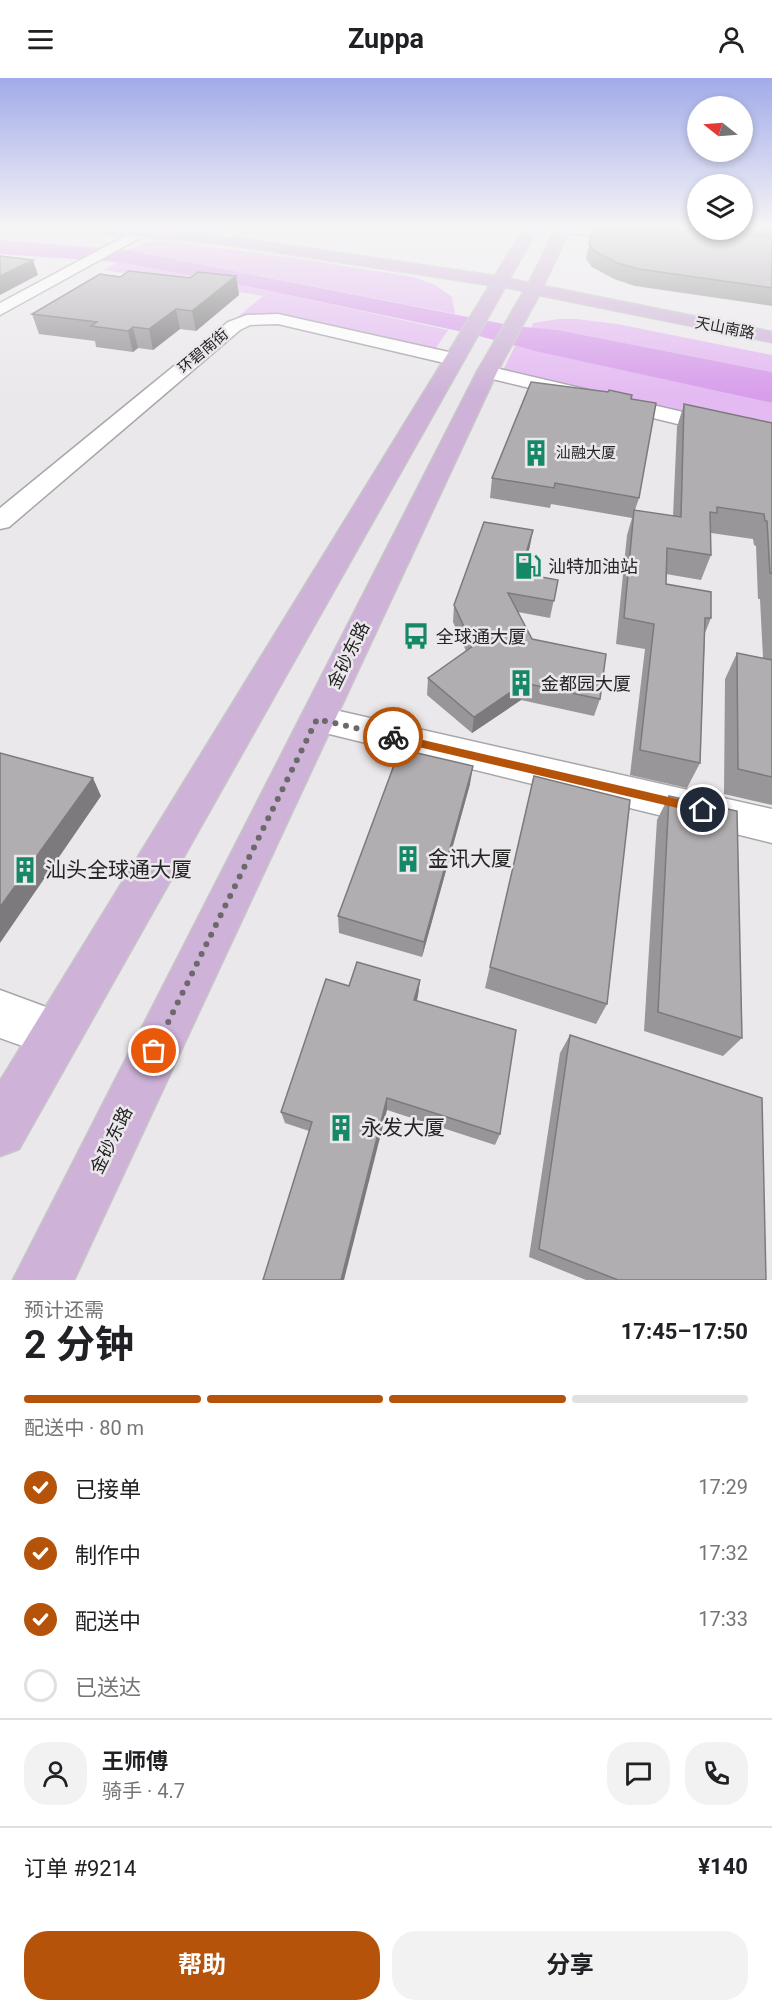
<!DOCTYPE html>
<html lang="zh">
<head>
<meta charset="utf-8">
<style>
  :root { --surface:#fff; --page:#f2f2f2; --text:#202124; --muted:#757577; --line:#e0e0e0; --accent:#b45309 }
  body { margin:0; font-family:Roboto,"Noto Sans SC",sans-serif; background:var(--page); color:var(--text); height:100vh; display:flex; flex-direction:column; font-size:22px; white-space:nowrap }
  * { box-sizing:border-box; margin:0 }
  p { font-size:20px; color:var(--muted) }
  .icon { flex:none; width:33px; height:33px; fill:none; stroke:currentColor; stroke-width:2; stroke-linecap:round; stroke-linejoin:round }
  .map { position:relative; height:1202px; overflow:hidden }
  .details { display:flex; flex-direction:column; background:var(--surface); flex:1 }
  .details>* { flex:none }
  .needle { width:39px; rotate:287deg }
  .fabs { position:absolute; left:687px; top:18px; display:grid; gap:12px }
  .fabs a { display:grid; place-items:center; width:66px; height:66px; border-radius:50%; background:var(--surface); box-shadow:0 3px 9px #0003; font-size:30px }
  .pin { position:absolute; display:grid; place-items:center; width:51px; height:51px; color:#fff; margin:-26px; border:3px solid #fff; border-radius:50%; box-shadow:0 2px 6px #0007 }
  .courier { position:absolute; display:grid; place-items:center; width:60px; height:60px; margin:-30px; border:4px solid #b45309; border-radius:50%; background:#fff; color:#222; box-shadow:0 2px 8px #0007 }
  .overview em { font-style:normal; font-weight:700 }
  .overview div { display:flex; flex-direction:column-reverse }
  .overview { display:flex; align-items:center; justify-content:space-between; height:102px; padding:0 24px }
  h1 { font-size:39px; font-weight:700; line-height:45px }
  .bar { display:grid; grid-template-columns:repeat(4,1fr); gap:9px 6px; align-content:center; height:72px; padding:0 24px }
  .bar i { height:8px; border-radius:4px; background:var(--line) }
  .bar .active { background:var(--accent) }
  .bar p { grid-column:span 4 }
  .line { display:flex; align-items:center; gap:15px; padding:0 24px; border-top:2px solid var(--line) }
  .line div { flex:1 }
  .round { display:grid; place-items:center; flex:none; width:63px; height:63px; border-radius:24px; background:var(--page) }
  ol { padding:0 24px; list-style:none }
  li { display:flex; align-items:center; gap:18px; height:66px }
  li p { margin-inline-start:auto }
  li .icon { padding:6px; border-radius:50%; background:var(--accent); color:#fff; stroke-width:4 }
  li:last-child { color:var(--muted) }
  li i { width:33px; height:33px; border:3px solid var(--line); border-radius:50% }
  .primary-button { display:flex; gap:12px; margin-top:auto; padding:12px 24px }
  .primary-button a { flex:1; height:69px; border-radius:24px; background:var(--accent); color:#fff; font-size:24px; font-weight:700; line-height:69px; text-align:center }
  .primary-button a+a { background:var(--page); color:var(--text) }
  header { display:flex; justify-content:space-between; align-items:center; height:78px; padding:0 24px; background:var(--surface); font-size:27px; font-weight:700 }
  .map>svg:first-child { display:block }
  .green { fill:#e4baf2 }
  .water { fill:#d89eeb }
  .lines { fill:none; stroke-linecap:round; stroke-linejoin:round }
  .minor-casing { stroke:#a8a6a9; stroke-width:3 }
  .major-casing { stroke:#c7c6c7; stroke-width:3 }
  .minor { fill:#fff; fill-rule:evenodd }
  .major { fill:#ceb2d8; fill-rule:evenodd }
  .wall { fill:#989698 }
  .shaded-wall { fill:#7c7a7c }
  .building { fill:#b1aeb1; stroke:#7c7a7c; stroke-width:1.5 }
  .route { fill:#b45309 }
  .done { stroke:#6b696b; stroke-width:6; stroke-dasharray:0 10.8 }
  .labels { text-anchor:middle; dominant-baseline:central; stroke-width:5; stroke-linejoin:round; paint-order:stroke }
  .far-street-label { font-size:15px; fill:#262526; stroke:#ebe8ec }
  .far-poi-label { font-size:15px; fill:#262526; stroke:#ebe8ec; text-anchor:start }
  .poi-label { font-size:18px; fill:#262526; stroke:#ebe8ec; text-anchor:start }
  .street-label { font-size:18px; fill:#262526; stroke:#ebe8ec }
  .near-poi-label { font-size:21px; fill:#262526; stroke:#ebe8ec; text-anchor:start }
</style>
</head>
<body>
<header><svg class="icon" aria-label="menu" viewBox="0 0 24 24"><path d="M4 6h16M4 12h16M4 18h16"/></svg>Zuppa<svg class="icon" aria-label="person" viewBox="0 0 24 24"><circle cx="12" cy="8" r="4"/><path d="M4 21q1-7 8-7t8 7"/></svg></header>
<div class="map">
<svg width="772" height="1202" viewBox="0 0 772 1202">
  <rect width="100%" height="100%" fill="#ebe8ec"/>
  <g class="green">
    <polygon points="153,163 176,164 295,180 414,199 435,207 452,219 455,236 127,172"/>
    <polygon points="118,184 246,208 448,252 436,270 281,237 262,236 236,240 263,218 104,192"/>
    <polygon points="559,241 576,241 617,246 772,277 772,294 558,252 531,250 533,245"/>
    <polygon points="515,268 772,325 772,354 503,292"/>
  </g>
  <polygon class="water" points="0,162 127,172 514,248 558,252 772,294 772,325 535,273 468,255 246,208 118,184 0,176"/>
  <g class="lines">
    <defs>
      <g id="minor">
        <polygon points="142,149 149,153 147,156 0,237 0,225"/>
        <polygon points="234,149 254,149 228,160 221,156"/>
        <polygon points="559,149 637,153 644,157 637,161 564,155 559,154"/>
        <polygon points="278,236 453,275 460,277 463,281 460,285 453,287 278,246 250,247 240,252 9,449 0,451 0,430 228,244 247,237"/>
        <polygon points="487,288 772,355 772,369 480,298 477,294 480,290"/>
        <polygon points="317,628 772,731 772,765 305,650 300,641 305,632"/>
        <polygon points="0,912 73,939 80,956 73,973 56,980 0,960"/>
      </g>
      <polygon id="major" points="67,149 143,149 217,157 495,198 525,149 539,149 509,201 529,205 557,149 571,149 543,208 772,254 772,264 539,217 497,294 74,1202 13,1202 477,294 524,213 505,209 19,1071 0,1078 0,1003 490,207 217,165 74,153"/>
    </defs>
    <use href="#minor" class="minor-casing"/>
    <use href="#major" class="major-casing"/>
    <use href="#minor" class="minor"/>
    <use href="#major" class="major"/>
  </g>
  <g class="wall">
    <polygon points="593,149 698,149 698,152 742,152 742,149 772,149 772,228 635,208 614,201 592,189 586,181"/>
    <polygon points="236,198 239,217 196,253 180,251 153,272 138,270 133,274 96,269 95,263 39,256 32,236 120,199 190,200"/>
    <polygon points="631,321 639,420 635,432 673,438 677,349 684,326 772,345 772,727 724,716 725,601 737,575 763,580 760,521 758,521 756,468 754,467 753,461 711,455 711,477 701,502 666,496 666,506 711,540 705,555 700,685 687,710 630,697 645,571 616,566 627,457 632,440 551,426 550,430 490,420 492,400"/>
    <polygon points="530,468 522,495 558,502 550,540 518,534 532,561 600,621 594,638 521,622 472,655 427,617 428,600 466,573 453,544 454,527"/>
    <polygon points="534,698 607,926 596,946 485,910"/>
    <polygon points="470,706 422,879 339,855 338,838"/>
    <polygon points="669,718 742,960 723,978 644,953 657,742"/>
    <polygon points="420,902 418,917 417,923 500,1056 495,1067 387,1032 309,1053 285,1045 281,1034 349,908"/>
    <polygon points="570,957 766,1202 586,1202 529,1179 560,975"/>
  </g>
  <g class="shaded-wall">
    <polygon points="33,182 38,197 0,217 0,198"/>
    <polygon points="236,198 239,217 196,253 192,233"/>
    <polygon points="176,231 180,251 153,272 149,251"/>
    <polygon points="133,249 138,270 133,274 128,253"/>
    <polygon points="533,452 530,468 518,512 520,495"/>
    <polygon points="524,605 521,622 472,655 474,639"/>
    <polygon points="473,688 470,706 422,879 424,864"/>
    <polygon points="93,700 101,718 0,865 0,829"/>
    <polygon points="420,902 418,917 413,937 414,922"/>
    <polygon points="387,1020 387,1032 344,1202 341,1202"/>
  </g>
  <g class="building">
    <polygon points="593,149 645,149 772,160 772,210 639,191 617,185 595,173 589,166"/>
    <polygon points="0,178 33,182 0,198"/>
    <polygon points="129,193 190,200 198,194 236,198 192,233 176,231 149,251 133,249 128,253 91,248 97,244 32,236 100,196 120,199"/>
    <polygon points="531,304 608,314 609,312 632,317 631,321 656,325 639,420 555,405 554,410 492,400"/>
    <polygon points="684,326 772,345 772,496 770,495 767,443 765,443 764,436 717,429 717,435 710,434 711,477 667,470 666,506 711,514 711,540 705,540 700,685 640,672 654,546 624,540 634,432 681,439"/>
    <polygon points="484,444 533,452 520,495 558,502 554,523 508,515 532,561 606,576 600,621 524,605 474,639 428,600 473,568 454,527"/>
    <polygon points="737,575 772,582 772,699 738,691"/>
    <polygon points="400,671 473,688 424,864 338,838"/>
    <polygon points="0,675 93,700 0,829"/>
    <polygon points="534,698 630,722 607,926 490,889"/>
    <polygon points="669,718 737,733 742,960 658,934"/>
    <polygon points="357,884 420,902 414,922 516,952 500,1056 387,1020 341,1202 263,1202 312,1044 281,1034 326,901 349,908"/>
    <polygon points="570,957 762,1020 766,1202 618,1202 539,1171"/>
  </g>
  <linearGradient id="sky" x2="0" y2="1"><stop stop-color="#a1abe9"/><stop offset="0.47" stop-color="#f6f5f6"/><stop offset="1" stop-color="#f6f5f6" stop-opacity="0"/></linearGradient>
  <rect width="772" height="317" fill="url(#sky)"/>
  <polygon class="route" points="393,655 703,727 709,732 703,736 393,663 387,659"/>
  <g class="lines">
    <polyline class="done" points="154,973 317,641 393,659"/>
  </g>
  <defs>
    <symbol id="building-bare" viewBox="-9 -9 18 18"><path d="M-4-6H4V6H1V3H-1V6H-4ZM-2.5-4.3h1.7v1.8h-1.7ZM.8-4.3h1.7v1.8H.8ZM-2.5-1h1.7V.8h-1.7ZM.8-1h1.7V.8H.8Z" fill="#168868" stroke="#ebe8ec" stroke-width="2.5" paint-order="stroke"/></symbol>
    <symbol id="fuel-bare" viewBox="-9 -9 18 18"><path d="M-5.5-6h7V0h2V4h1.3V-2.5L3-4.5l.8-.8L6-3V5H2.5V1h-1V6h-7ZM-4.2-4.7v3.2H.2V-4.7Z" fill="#168868" stroke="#ebe8ec" stroke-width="2.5" paint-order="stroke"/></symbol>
    <symbol id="bus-bare" viewBox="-9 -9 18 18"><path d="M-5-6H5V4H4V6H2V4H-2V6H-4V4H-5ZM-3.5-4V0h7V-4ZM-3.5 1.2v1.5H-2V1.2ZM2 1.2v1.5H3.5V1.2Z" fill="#168868" stroke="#ebe8ec" stroke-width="2.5" paint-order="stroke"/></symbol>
  </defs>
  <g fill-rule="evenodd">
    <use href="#building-bare" x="517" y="356" width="38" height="38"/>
    <use href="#fuel-bare" x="509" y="469" width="38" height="38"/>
    <use href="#bus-bare" x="397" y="539" width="38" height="38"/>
    <use href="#building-bare" x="502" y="586" width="38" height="38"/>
    <use href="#building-bare" x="389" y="762" width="38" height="38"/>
    <use href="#building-bare" x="6" y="773" width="38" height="38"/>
    <use href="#building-bare" x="322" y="1031" width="38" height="38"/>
  </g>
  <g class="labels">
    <g class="far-street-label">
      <text transform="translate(725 250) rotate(11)">天山南路</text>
      <text transform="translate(203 273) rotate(-40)">环碧南街</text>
    </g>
    <g class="far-poi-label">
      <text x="556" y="375">汕融大厦</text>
    </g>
    <g class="poi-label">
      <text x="548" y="488">汕特加油站</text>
      <text x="436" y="558">全球通大厦</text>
      <text x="541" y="605">金都园大厦</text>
    </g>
    <g class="street-label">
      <text transform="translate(348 577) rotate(-64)">金砂东路</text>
      <text transform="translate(111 1062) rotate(-64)">金砂东路</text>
    </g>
    <g class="near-poi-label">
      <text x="428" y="781">金讯大厦</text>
      <text x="45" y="792">汕头全球通大厦</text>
      <text x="361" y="1050">永发大厦</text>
    </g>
  </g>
</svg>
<div class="fabs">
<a><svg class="needle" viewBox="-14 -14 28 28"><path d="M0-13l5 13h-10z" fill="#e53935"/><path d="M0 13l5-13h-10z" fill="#757577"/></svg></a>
<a><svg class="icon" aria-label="layers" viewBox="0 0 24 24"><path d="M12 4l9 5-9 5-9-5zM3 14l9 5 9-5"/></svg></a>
</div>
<div class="pin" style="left:154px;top:973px;background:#ea580c"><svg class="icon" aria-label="bag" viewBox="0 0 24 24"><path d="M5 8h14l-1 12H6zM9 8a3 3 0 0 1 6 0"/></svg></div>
<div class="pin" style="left:703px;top:732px;background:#1f2937"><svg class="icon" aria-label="home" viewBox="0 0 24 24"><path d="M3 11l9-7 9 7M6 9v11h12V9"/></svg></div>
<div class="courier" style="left:393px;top:659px"><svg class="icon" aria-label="bike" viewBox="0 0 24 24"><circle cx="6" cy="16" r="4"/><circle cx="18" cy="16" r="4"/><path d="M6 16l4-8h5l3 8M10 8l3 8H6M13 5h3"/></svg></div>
</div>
<section class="details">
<div class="overview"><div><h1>2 分钟</h1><p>预计还需</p></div><em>17:45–17:50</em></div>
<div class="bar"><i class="active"></i><i class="active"></i><i class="active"></i><i></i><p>配送中 · 80 m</p></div>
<ol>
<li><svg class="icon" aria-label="check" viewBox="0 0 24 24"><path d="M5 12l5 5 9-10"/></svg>已接单<p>17:29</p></li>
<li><svg class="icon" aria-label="check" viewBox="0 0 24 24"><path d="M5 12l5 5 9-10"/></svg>制作中<p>17:32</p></li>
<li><svg class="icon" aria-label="check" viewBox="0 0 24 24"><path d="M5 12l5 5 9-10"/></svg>配送中<p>17:33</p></li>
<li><i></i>已送达</li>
</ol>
<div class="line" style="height:108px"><a class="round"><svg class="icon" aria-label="person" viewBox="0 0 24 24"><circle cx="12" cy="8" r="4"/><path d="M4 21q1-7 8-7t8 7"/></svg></a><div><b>王师傅</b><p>骑手 · 4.7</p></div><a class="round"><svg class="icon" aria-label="chat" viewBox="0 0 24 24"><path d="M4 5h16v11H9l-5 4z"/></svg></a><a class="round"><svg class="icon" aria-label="phone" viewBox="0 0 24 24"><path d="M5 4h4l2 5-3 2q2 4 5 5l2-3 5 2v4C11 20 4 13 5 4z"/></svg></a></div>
<div class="line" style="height:78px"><div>订单 #9214</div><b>¥140</b></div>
<div class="primary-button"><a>帮助</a><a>分享</a></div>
</section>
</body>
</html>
